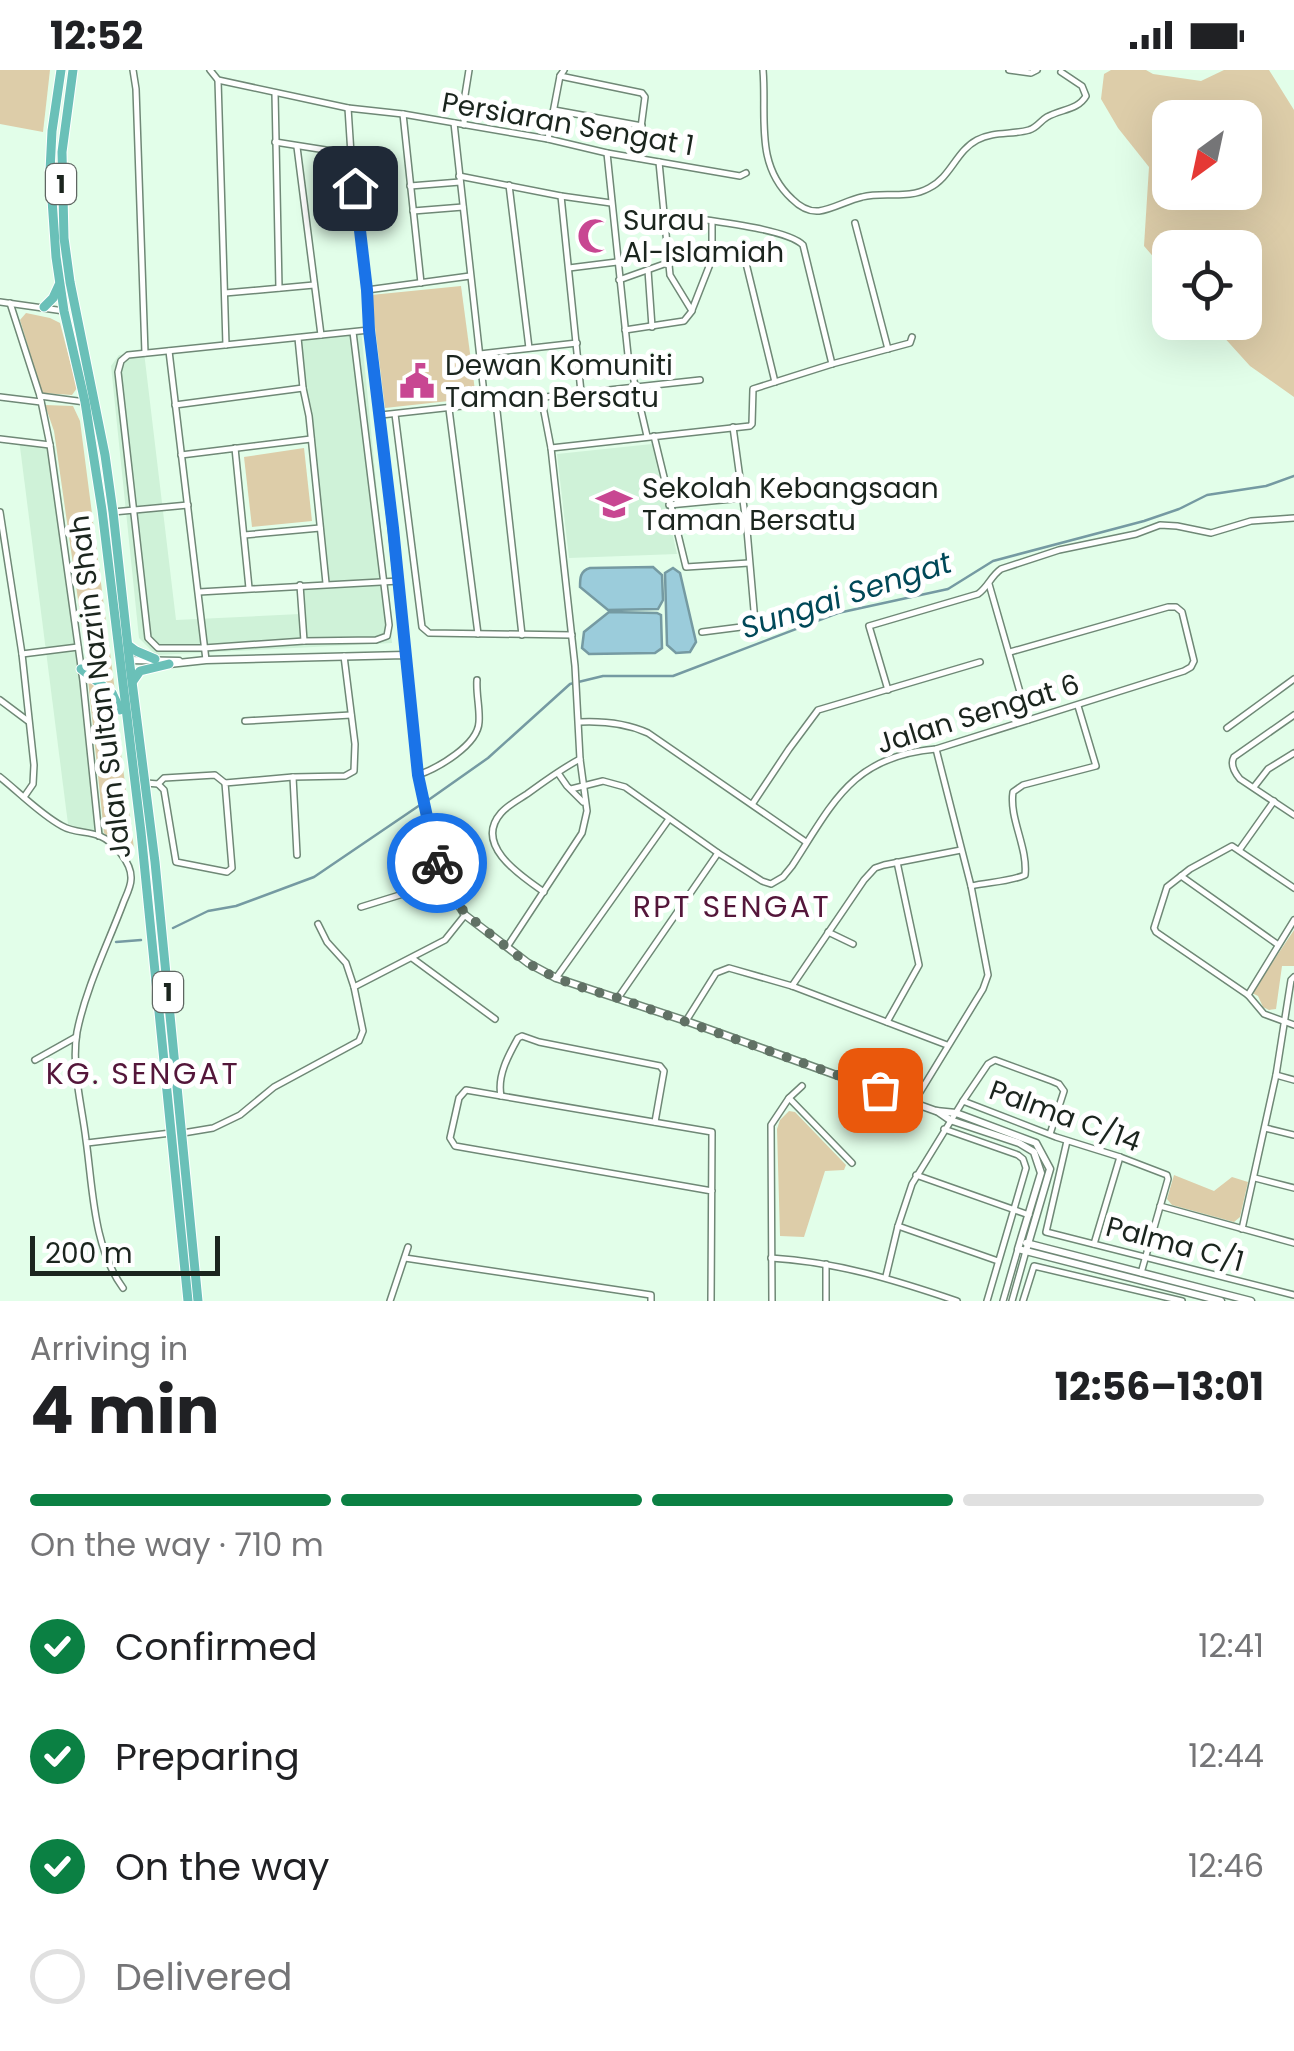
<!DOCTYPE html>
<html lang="en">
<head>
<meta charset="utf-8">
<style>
  :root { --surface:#fff; --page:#f2f2f2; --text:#202124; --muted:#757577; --line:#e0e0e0; --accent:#0b8043 }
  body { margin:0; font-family:Poppins,sans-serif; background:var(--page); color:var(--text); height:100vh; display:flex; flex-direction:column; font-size:38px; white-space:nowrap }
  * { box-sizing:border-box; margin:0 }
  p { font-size:32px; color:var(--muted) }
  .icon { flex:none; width:55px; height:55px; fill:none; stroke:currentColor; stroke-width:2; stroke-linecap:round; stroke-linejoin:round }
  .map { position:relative; height:1231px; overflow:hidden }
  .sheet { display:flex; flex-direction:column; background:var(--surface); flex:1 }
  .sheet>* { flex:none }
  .needle { width:65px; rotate:213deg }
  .tools { position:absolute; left:1152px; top:30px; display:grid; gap:20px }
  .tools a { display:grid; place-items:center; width:110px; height:110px; border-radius:20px; background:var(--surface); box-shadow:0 10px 40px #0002; font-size:50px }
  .scale { position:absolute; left:30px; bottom:25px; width:190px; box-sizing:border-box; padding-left:10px; border:5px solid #1b251e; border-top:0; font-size:28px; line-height:35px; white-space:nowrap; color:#1b251e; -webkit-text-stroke:8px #fff; paint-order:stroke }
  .pin { position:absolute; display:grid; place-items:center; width:85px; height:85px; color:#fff; margin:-42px; border-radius:20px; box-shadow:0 5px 15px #0006 }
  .courier { position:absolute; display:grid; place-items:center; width:100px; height:100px; margin:-50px; border:8px solid #1a73e8; border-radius:50%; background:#fff; color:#222; box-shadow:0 2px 12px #0007 }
  .head em { font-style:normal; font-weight:700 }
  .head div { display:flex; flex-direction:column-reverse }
  .head { display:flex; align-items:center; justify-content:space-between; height:170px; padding:0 30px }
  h1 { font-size:65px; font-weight:700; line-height:75px }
  .bar { display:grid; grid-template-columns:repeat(4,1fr); gap:15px 10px; align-content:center; height:120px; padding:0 30px }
  .bar i { height:12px; border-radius:8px; background:var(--line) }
  .bar .selected { background:var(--accent) }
  .bar p { grid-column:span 4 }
  ol { padding:0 30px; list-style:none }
  li { display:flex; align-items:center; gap:30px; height:110px }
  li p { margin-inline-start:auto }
  li .icon { padding:10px; border-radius:50%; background:var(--accent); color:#fff; stroke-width:4 }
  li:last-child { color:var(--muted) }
  li i { width:55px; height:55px; border:5px solid var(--line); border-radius:50% }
  .status { display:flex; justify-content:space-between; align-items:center; height:70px; padding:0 50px; background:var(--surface); direction:ltr }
  .status svg { height:28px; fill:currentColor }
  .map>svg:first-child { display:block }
  .built { fill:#cff2d8 }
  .green { fill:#ddcda9; fill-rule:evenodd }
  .water { fill:#9bccdb; stroke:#759aa2; stroke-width:2.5 }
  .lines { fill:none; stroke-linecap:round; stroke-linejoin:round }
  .stream { stroke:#759aa2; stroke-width:2.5 }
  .minor-casing { stroke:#6f8876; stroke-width:8 }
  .tertiary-casing { stroke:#6f8876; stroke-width:9 }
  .trunk-casing { stroke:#fff; stroke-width:11 }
  .minor { stroke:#fff; stroke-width:5 }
  .tertiary { stroke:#fff; stroke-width:6 }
  .trunk { stroke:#6ac0b8; stroke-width:9 }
  .done { stroke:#617165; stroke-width:10; stroke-dasharray:0 18 }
  .route { stroke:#1a73e8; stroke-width:12 }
  .labels { text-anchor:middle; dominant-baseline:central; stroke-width:10; stroke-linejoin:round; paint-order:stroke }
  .shield { fill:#fff; stroke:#5f6662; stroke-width:2.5 }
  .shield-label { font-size:25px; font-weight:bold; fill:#1b251e }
  .street-label { font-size:28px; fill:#1b251e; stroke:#fff }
  .poi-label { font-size:28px; fill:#1b251e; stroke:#fff; text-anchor:start }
  .water-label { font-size:30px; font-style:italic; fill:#004858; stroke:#fff }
  .neighbourhood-label { font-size:30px; letter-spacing:2.5px; fill:#54163a; stroke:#fff }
</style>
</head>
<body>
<div class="status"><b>12:52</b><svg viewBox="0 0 49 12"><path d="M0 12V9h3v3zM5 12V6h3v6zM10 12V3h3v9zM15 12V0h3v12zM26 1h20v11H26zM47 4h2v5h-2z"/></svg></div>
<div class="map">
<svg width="1294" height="1231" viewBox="0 0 1294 1231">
  <rect width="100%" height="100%" fill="#e2fee9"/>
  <g class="built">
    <polygon points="361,259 392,573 156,585 139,568 111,296 119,285 144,282 176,550 300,544 299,515 324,513 297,267"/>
    <polygon points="19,369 55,376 104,766 68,754"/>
    <polygon points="652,374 677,484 569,488 557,384"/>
  </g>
  <g class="green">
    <polygon points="0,0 50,0 43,62 0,54"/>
    <path d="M1111 0H1146L1153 4 1201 11 1224 0H1269L1294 40V327L1250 296 1211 253 1245 252V178H1170V206L1144 176 1149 97 1118 58 1101 29 1104 4ZM1170 48H1245V122H1170Z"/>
    <polygon points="461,216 476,328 385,338 371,225"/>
    <polygon points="26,243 50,248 60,253 77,318 72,325 42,323 20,250"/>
    <polygon points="45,335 73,336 80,351 115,621 88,600 54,361"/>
    <polygon points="304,378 312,451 252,457 244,387"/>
    <polygon points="88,609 114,633 134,778 131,785 126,786 115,772 104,763"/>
    <polygon points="1294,860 1294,896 1282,896 1276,939 1269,940 1263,937 1258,926 1252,923"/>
    <polygon points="789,1041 795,1042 846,1095 844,1100 825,1101 804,1167 780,1166 777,1059 780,1050"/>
    <polygon points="1174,1105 1214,1121 1232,1107 1248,1112 1240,1147 1234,1152 1172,1135 1167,1129"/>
  </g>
  <g class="water">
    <path d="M653 497 662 505 663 530 658 539 608 540 580 517C580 508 580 501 590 498Z"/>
    <polygon points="673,498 680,503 696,572 690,582 676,583 667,575 665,503"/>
    <polygon points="609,542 657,543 661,545 662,578 655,583 589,584 582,578 584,562"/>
  </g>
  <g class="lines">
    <g class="stream">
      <polyline points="427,731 488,688 570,614 603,606 673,606 838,543 948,519 993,491 1144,451 1179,439 1207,425 1266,416 1294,406"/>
      <polyline points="173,858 208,841 236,836 314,807 420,735"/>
      <polyline points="116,872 141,870"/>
    </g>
    <defs>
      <g id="minor">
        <polyline points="133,0 136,19 145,283"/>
        <polyline points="210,0 218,10 348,38 403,44 548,69 607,83 740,106 746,103"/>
        <path d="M763 0C767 46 754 94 792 129 799 136 808 142 819 141 833 139 848 130 862 127 885 121 907 130 929 118 951 107 956 81 977 70 994 61 1012 65 1029 60 1037 58 1040 51 1047 47 1061 39 1078 40 1086 26L1082 16 1061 2"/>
        <polyline points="1009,0 1031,3 1037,0"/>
        <polyline points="560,6 642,23 645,27 637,88"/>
        <polyline points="218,10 226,275"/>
        <polyline points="275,23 279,218"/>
        <polyline points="348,38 351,84 405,585"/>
        <polyline points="554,40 642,56"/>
        <polyline points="403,44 421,213"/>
        <polyline points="454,53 485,333"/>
        <polyline points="464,55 465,25 469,0"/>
        <polyline points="548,69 560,6 564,0"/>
        <polyline points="275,72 351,84"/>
        <polyline points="297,77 321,265"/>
        <polyline points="607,83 628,285 647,366"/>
        <polyline points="459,106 561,126 611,133"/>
        <polyline points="509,115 529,278"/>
        <polyline points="410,116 460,112"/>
        <polyline points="561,126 581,322"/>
        <polyline points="413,141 463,137"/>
        <path d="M664 144C693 149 785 157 803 175L832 294"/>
        <polyline points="855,153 888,279"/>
        <polyline points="772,173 745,181 744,185 775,312"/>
        <polyline points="569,198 617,192"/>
        <polyline points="648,200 652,257"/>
        <polyline points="619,210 667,193"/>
        <polyline points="367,220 470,206"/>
        <polyline points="225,223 314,215"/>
        <polyline points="0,232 64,241"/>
        <polyline points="10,233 40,326 50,375 83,611 99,766"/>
        <polyline points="692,240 712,189 712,152"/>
        <polyline points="625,260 684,251 692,241 670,205 659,92"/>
        <polyline points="353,262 389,555 387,566 376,570 304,571 204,578 158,578 148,568 118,302 121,291 128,285 369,260"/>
        <polyline points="298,268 303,318 309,346 326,513"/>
        <polyline points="169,281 206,590"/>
        <polyline points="480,284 577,273"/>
        <polyline points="40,326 85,332"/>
        <polyline points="0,327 41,332"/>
        <polyline points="496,332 522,565"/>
        <polyline points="175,335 303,318"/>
        <polyline points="449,339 478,564"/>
        <polyline points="395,344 422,557 429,563 572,565"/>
        <polyline points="381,345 700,310"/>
        <polyline points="654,366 686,497 749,493"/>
        <polyline points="0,369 50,375"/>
        <polyline points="235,378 249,518"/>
        <polyline points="551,378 750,356 752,354 753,319 832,294 910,273 912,267"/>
        <polyline points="181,385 311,369"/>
        <polyline points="669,435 743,428"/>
        <polyline points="0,442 22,584 34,695 33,714 24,727"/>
        <polyline points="113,442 188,435"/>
        <polyline points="244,465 320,458"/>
        <polyline points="989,514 1028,650"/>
        <polyline points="300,515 304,571"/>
        <polyline points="199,522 399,511"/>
        <polyline points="702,562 749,556 755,552 747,460 733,357"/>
        <polyline points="22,584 78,577"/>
        <path d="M888 620 869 556 978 524C988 517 991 506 1001 499L1059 480 1136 464 1160 455 1177 456 1211 463 1251 451 1294 448"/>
        <polyline points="0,630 28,651"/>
        <path d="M1294 645 1234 687C1230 694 1235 703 1240 709L1294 745"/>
        <polyline points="245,651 351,645"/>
        <path d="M580 652C604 651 626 653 648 663L806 772"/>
        <polyline points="1227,658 1294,609"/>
        <polyline points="558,703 567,716 583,732"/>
        <path d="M418 705C438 698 478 675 479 652 480 638 476 624 477 610"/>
        <path d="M0 707C20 723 40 744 62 756 74 763 88 761 100 766 114 772 132 793 131 809 131 816 127 824 124 831 108 874 86 917 77 962 71 998 82 1035 86 1070 93 1119 93 1177 123 1218"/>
        <polyline points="293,707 297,785"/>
        <polyline points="146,713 158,714 164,720 176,792 227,802 232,798 225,713 293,707 345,706 354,701 355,674 344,586"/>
        <polyline points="158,714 164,708 215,705 225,713"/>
        <polyline points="1254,717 1268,699 1294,683"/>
        <path d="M571 719 603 711 625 717 718 783 762 811 771 814 783 807 792 796C833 733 852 686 936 679L1184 601 1191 597 1194 591 1182 542 1176 537H1168L1010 582"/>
        <polyline points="753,733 789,679 818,640 980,592"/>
        <polyline points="1240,779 1274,731"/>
        <polyline points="1181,806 1277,874"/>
        <path d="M971 816C988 812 1009 812 1025 805 1028 777 1009 749 1013 722L1023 715 1096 696 1078 636"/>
        <polyline points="1294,818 1232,776 1190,799 1167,817 1154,858 1156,862 1248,925 1264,944 1294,955"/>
        <path d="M544 822C521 806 473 775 501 743 508 735 518 730 527 724 545 711 561 699 580 689"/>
        <polyline points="361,837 403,824 440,806"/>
        <polyline points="318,854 327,872 346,893 354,917 445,870 465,845"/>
        <polyline points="828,862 853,874"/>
        <polyline points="507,877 582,763 587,741 580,689 575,596 551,378 541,326"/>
        <polyline points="412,888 495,949"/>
        <polyline points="556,908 669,749"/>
        <polyline points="792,916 864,810 875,798 884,795 961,780"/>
        <polyline points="1248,925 1294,850"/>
        <polyline points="618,928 718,783"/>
        <polyline points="686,951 716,903 729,898 792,916 947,975"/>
        <polyline points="887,952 919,895 897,792"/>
        <polyline points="35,990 76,967"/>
        <polyline points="1276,1005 1294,1010"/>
        <path d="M501 1026C497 1006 508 986 518 968L522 966 539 972 660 996 664 1001 655 1052"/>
        <polyline points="789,1028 852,1093"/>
        <polyline points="963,1031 988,994 995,990 1052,1011 1059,1014 1064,1021 1050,1064"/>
        <polyline points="914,1032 983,919 988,905 971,816 936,679"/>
        <polyline points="1265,1058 1294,1065"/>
        <polyline points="944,1059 1018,1085 1023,1089 1026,1098 987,1231"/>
        <polyline points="183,1063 213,1058 240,1045 274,1017 359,971 363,961 354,917"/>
        <polyline points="1067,1071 1046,1162 1294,1225"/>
        <polyline points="87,1073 171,1063"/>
        <polyline points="916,1105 1029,1145"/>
        <polyline points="1255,1108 1294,1118"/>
        <polyline points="1160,1136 1294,1173"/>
        <polyline points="898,1156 998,1191"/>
        <polyline points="1242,1159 1276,1005 1291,910 1294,907"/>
        <polyline points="1094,1174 1120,1087"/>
        <polyline points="405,1188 651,1225 651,1231"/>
        <path d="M771 1188C837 1192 895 1210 957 1231"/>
        <polyline points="886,1206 898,1156 912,1114 963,1031 1056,1067 1120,1087 1167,1105 1168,1109 1141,1203"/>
        <polyline points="390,1231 408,1177"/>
        <polyline points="711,1231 712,1062 466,1020 459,1028 450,1068 455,1076 712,1121"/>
        <polyline points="772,1231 771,1055 789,1028 802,1016"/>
        <polyline points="826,1231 826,1194"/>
        <polyline points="1003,1231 1018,1179"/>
        <polyline points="1012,1231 1026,1181"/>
        <polyline points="1023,1231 1034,1196 1182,1231"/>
      </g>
      <g id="tertiary">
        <polyline points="129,590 179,591"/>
        <polyline points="169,594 206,590 405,585 418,705 440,806 465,845 528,893 556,908 686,951 936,1041 956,1043 1036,1073 1050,1099 1026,1181"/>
        <polyline points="937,1041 950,1050 1019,1073 1034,1082 1041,1103 1018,1179 1221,1231"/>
        <polyline points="1026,1173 1251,1231"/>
      </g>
      <g id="trunk">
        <polyline points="61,0 52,61 50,101 56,187 64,241 85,332 102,440 141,762 188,1231"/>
        <polyline points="73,0 62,82 64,168 70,212 105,385 113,442 130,596 155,792 198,1231"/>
        <polyline points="44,237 53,228 59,215"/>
        <polyline points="128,575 136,581 155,589"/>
        <polyline points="81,599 112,623 120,640"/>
        <polyline points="133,611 140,601 169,594"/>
      </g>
    </defs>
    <use href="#minor" class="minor-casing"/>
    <use href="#tertiary" class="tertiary-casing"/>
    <use href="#trunk" class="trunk-casing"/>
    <use href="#minor" class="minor"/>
    <use href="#tertiary" class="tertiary"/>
    <use href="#trunk" class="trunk"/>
  </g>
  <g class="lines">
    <path class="done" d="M437 793C445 832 476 852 505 876 517 886 530 895 544 902 568 914 593 921 618 928L880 1020"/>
    <polyline class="route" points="355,118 367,220 369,260 393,458 418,705 437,793"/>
  </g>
  <defs>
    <symbol id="mosque-bare" viewBox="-9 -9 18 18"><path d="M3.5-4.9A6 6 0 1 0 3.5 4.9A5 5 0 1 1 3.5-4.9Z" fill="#c84792" stroke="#fff" stroke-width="2.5" paint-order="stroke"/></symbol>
    <symbol id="civic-bare" viewBox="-9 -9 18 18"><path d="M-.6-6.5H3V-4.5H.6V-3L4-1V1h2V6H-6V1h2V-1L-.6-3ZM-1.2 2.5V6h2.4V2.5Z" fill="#c84792" stroke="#fff" stroke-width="2.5" paint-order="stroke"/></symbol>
    <symbol id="school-bare" viewBox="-9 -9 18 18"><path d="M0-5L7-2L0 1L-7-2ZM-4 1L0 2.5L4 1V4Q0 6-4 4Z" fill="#c84792" stroke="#fff" stroke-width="2.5" paint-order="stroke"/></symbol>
  </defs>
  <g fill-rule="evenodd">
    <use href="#mosque-bare" x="570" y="141" width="50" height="50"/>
    <use href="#civic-bare" x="392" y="286" width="50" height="50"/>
    <use href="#school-bare" x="589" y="409" width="50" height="50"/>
  </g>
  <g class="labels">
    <g class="shield">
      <rect x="46" y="94" width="30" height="40" rx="8"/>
      <rect x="153" y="902" width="30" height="40" rx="8"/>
    </g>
    <g class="shield-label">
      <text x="61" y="114">1</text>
      <text x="168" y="922">1</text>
    </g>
    <g class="street-label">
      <text transform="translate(568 54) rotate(10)">Persiaran Sengat 1</text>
      <text transform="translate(100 617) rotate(-97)">Jalan Sultan Nazrin Shah</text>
      <text transform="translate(978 644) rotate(-17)">Jalan Sengat 6</text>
      <text transform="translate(1065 1046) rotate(20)">Palma C/14</text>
      <text transform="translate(1175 1174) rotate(15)">Palma C/1</text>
    </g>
    <g class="poi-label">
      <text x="623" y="150">Surau<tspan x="623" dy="32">Al-Islamiah</tspan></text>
      <text x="445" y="295">Dewan Komuniti<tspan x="445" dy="32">Taman Bersatu</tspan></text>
      <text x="642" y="418">Sekolah Kebangsaan<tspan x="642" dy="32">Taman Bersatu</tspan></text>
    </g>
    <g class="water-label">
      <text transform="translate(846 525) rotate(-18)">Sungai Sengat</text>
    </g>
    <g class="neighbourhood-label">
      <text x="732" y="836">RPT SENGAT</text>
      <text x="143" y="1003">KG. SENGAT</text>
    </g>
  </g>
</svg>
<div class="tools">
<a><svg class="needle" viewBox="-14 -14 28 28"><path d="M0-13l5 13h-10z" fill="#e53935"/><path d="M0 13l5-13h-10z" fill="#757577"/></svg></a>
<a><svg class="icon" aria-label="locate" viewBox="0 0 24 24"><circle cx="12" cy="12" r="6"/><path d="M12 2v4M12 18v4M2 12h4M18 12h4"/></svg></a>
</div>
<div class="scale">200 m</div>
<div class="pin" style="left:880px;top:1020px;background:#ea580c"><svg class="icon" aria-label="bag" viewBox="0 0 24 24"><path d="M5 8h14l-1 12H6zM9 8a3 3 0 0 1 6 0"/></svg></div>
<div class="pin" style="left:355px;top:118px;background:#1f2937"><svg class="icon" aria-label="home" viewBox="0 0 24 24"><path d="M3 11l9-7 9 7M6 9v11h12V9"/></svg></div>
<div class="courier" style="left:437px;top:793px"><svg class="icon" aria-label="bike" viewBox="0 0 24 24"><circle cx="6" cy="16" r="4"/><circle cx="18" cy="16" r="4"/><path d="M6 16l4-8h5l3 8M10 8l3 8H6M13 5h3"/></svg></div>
</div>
<section class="sheet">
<div class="head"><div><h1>4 min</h1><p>Arriving in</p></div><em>12:56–13:01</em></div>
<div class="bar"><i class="selected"></i><i class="selected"></i><i class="selected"></i><i></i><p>On the way · 710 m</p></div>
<ol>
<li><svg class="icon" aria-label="check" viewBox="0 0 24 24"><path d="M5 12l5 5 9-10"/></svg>Confirmed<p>12:41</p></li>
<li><svg class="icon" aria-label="check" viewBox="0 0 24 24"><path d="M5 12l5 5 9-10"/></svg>Preparing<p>12:44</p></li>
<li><svg class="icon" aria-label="check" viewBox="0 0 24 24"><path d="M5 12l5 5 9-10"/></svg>On the way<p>12:46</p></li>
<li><i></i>Delivered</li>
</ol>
</section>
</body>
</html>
